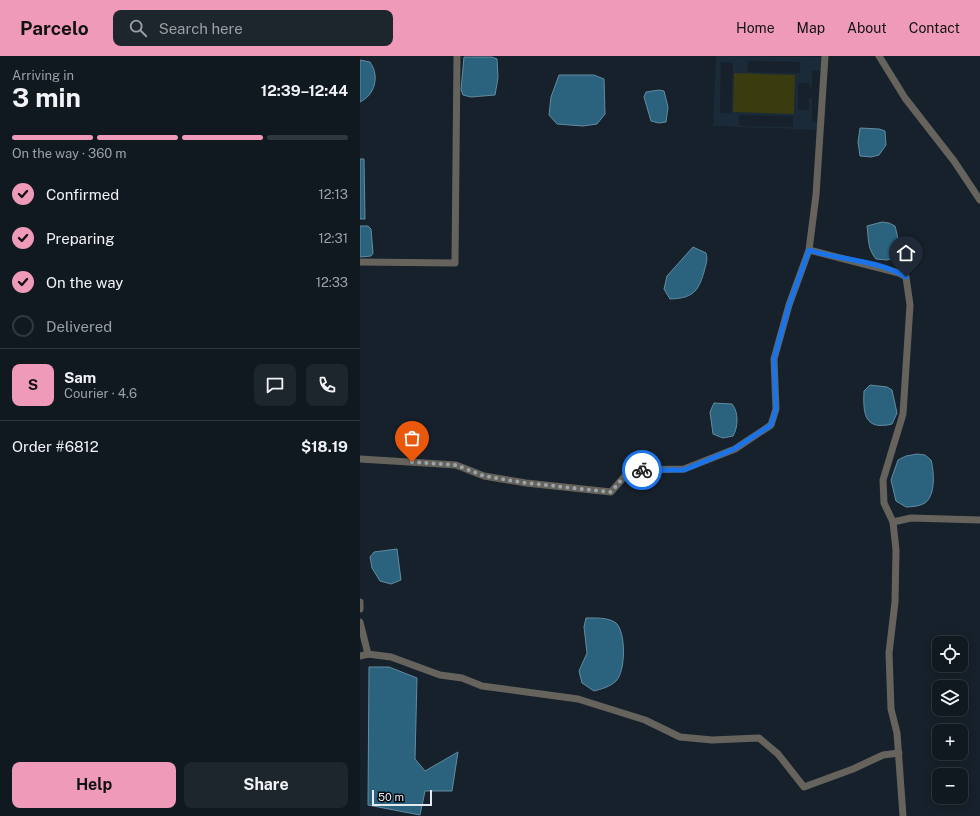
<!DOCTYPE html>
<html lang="en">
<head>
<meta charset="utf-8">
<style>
  :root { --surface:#111920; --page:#1e262d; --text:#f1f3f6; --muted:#9ca0a5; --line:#30383e; --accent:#ef9ab9 }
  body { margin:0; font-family:"Public Sans",sans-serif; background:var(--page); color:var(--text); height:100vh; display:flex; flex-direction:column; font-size:15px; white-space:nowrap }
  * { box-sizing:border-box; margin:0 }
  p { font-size:13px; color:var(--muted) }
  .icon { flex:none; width:22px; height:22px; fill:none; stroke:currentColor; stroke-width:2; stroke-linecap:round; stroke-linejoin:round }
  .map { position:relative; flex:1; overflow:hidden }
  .drawer { display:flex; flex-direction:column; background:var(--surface); width:360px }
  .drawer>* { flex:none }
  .buttons { position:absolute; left:572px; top:580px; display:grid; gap:8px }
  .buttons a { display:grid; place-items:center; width:36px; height:36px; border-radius:8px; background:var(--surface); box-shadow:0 2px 10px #0003,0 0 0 1px var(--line); font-size:20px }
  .scale { position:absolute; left:12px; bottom:10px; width:60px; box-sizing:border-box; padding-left:4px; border:2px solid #e3eaf0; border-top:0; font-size:11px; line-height:14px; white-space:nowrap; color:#e3eaf0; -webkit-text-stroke:3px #060a0e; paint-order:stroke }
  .pin { position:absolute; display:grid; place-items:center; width:34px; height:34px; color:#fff; margin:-41px -17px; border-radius:50% 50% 50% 0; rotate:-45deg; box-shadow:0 0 4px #0007 }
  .pin .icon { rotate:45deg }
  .courier { position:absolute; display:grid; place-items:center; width:40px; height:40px; margin:-20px; border:3px solid #1a73e8; border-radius:50%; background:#fff; color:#222; box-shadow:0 1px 5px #0007 }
  .summary em { font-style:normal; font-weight:700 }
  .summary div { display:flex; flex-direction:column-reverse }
  .summary { display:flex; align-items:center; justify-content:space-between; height:68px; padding:0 12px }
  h1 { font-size:26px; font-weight:700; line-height:30px }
  .bar { display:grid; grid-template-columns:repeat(4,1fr); gap:6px 4px; align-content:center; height:48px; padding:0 12px }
  .bar i { height:5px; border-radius:3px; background:var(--line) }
  .bar .active { background:var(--accent) }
  .bar p { grid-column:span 4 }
  .line { display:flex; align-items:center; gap:10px; padding:0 12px; border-top:1px solid var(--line) }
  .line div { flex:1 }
  .round { display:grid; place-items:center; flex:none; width:42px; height:42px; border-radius:8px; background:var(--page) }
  ol { padding:0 12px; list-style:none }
  li { display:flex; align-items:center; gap:12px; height:44px }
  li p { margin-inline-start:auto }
  li .icon { padding:4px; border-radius:50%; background:var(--accent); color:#111; stroke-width:4 }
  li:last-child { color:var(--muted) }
  li i { width:22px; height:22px; border:2px solid var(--line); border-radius:50% }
  .action { display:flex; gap:8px; margin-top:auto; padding:8px 12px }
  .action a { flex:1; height:46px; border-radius:8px; background:var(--accent); color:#111; font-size:16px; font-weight:700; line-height:46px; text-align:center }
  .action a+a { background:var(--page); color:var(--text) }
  header { display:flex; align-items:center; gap:24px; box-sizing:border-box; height:56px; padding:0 20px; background:var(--accent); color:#111 }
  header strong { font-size:19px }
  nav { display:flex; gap:22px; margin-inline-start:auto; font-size:14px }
  .search { width:280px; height:36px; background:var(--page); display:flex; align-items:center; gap:10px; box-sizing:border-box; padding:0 14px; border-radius:8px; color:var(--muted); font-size:15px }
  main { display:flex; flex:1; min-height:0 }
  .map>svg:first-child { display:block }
  .built { fill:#1a2a38; fill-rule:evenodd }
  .green { fill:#3a3c10 }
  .water { fill:#2b637f; stroke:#628ca1 }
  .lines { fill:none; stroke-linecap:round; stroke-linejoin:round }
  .street { stroke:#66635d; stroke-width:7 }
  .done { stroke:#9ca4ab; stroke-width:4; stroke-dasharray:0 7.2 }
  .route { stroke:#1a73e8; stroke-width:5 }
</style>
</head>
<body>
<header>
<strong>Parcelo</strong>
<div class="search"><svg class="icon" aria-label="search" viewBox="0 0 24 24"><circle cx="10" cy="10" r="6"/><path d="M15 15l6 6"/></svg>Search here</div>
<nav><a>Home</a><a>Map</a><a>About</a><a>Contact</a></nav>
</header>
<main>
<section class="drawer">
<div class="summary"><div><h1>3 min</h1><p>Arriving in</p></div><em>12:39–12:44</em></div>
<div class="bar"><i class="active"></i><i class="active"></i><i class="active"></i><i></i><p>On the way · 360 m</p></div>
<ol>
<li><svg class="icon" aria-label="check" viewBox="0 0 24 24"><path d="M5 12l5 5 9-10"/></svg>Confirmed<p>12:13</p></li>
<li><svg class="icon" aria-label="check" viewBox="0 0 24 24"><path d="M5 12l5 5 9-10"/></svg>Preparing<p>12:31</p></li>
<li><svg class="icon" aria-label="check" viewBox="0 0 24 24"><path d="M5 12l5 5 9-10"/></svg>On the way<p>12:33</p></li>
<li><i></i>Delivered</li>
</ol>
<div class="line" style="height:72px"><b class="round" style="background:var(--accent);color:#111">S</b><div><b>Sam</b><p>Courier · 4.6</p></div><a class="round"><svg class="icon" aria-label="chat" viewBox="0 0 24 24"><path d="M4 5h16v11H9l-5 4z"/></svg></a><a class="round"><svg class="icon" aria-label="phone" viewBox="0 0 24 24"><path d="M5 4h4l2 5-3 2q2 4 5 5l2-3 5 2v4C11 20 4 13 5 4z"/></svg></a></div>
<div class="line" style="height:52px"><div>Order #6812</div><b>$18.19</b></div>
<div class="action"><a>Help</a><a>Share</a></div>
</section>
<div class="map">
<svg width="620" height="760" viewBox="0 0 620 760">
  <rect width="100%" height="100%" fill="#17212b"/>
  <path class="built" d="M356 0 464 1 461 74 353 70ZM388 5 440 6V17L387 16ZM361 6 373 7 371 57H360ZM452 15H461V66H452V42H449V54H438V27H449V31H452ZM379 59 433 60V71L379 70Z"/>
  <polygon class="green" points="374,17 435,19 434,58 373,56"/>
  <g class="water">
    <polygon points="104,1 132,1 137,3 138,22 135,39 111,41 103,39 101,34"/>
    <path d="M0 4 10 6C20 20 15 39 0 46Z"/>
    <polygon points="199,19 234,19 244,23 245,58 237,68 223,70 197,68 189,59 191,41"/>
    <polygon points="299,34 304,35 308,51 306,66 299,67 291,65 284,41 286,36"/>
    <polygon points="500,72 519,73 525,75 526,89 519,99 511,101 500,100 498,86"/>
    <polygon points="0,103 4,103 5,163 0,163"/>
    <path d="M522 166 529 167 535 170C538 182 541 191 534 202L527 204 516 203C507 192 509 184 507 170Z"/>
    <polygon points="0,170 8,170 11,173 13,197 11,200 0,201"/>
    <path d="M333 191 346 197C348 204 346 208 344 216 338 236 333 242 310 243L304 233 307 220Z"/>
    <path d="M510 329 527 331 532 334 537 357 532 368C504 375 503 357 504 335Z"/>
    <path d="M354 347 372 348C379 356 378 372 373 380L363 382 353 378 350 356Z"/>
    <path d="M557 398 565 399 571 404C574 415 576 439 565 447 560 450 552 451 546 451L536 445 531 424 538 404 546 400Z"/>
    <polygon points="37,493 41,524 31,528 20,525 12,512 10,501 14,496"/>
    <path d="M226 562C235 562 248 561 256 567 266 576 266 615 256 625 250 631 241 633 234 635L222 627 219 615 227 597 224 571Z"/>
    <polygon points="9,611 29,611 57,622 55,703 65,715 98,696 92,735 65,735 60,759 8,749"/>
  </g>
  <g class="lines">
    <g class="street">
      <polyline points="519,0 545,42 594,105 620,144"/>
      <polyline points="449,194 539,217 546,221 550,249 543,358 523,424 524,447 533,466 536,494 535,546 529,597 531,653 537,677 543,760"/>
      <polyline points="0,206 95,207 97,0"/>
      <polyline points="0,403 96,409 124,420 166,427 251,436 270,414 324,413 375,393 411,369 416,353 414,303 429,249 449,194 456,139 465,0"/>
      <polyline points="533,466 551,462 620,464"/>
      <polyline points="0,546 0,553"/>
      <polyline points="0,566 8,598"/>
      <polyline points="0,600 8,598 31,601 80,619 102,622 122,630 218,643 285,664 320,681 352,684 399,682 418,698 444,731 493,713 523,699 539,697"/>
    </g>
  </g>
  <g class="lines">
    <polyline class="done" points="52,406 96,409 124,420 166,427 251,436 270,414 282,414"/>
    <path class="route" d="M282 414H324L374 393 411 369 416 353 414 303 429 249 449 194C479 204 519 204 546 221"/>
  </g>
</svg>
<div class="buttons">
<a><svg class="icon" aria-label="locate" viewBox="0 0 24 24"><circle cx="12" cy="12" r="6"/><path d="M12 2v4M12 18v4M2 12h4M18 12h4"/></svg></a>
<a><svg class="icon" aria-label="layers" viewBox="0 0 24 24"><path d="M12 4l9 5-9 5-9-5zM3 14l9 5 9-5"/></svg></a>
<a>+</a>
<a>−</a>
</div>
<div class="scale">50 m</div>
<div class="pin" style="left:52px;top:406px;background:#ea580c"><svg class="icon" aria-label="bag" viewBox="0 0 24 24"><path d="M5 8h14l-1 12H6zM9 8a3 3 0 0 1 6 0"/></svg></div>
<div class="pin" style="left:546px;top:221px;background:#1f2937"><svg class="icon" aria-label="home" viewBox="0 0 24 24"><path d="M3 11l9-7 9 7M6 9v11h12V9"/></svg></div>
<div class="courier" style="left:282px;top:414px"><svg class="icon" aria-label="bike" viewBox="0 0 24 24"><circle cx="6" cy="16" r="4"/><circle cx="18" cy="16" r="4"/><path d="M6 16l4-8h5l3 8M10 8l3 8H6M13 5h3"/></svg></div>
</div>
</main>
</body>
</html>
